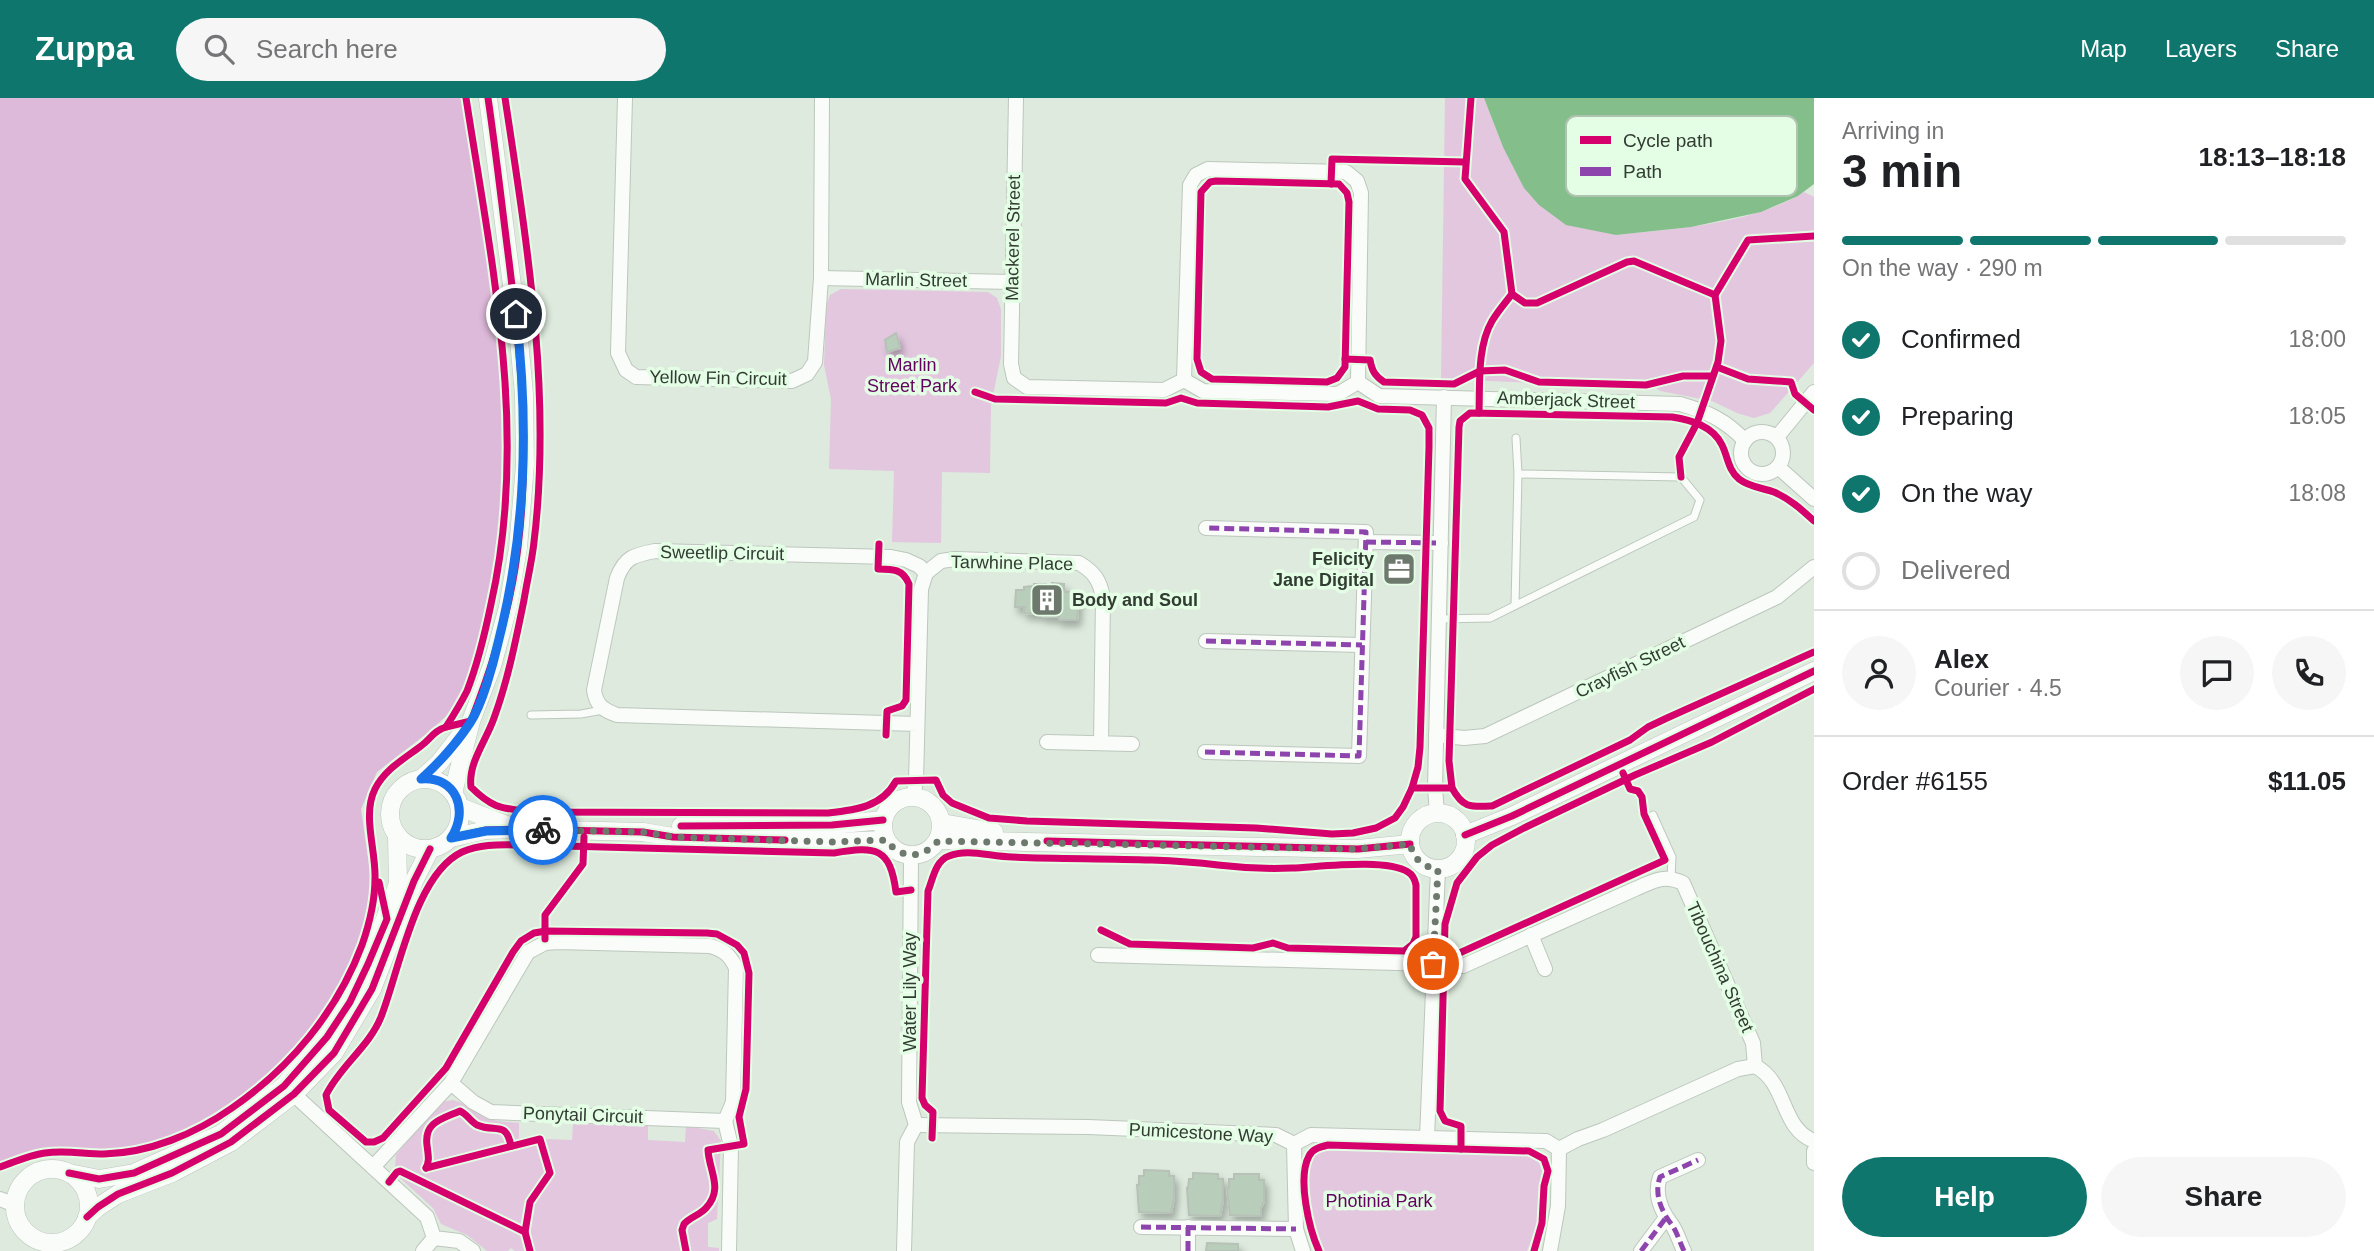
<!DOCTYPE html>
<html lang="en">
<head>
<meta charset="utf-8">
<style>
  :root { --surface:#fff; --page:#f6f6f6; --text:#202124; --muted:#757577; --line:#e0e0e0; --accent:#0f766e }
  body { margin:0; font-family:Arial,sans-serif; background:var(--page); color:var(--text); height:100vh; display:flex; flex-direction:column; font-size:26px; white-space:nowrap }
  * { box-sizing:border-box; margin:0 }
  p { font-size:23px; color:var(--muted) }
  .icon { flex:none; width:38px; height:38px; fill:none; stroke:currentColor; stroke-width:2; stroke-linecap:round; stroke-linejoin:round }
  .map { position:relative; flex:1; overflow:hidden }
  .side { display:flex; flex-direction:column; background:var(--surface); width:560px }
  .side>* { flex:none }
  .pin { position:absolute; display:grid; place-items:center; width:60px; height:60px; color:#fff; margin:-30px; border:4px solid #fff; border-radius:50%; box-shadow:0 2px 7px #0007 }
  .courier { position:absolute; display:grid; place-items:center; width:70px; height:70px; margin:-35px; border:5px solid #1a73e8; border-radius:50%; background:#fff; color:#222; box-shadow:0 2px 9px #0007 }
  .summary em { font-style:normal; font-weight:700 }
  .summary div { display:flex; flex-direction:column-reverse }
  .summary { display:flex; align-items:center; justify-content:space-between; height:119px; padding:0 28px }
  h1 { font-size:46px; font-weight:700; line-height:52px }
  .bar { display:grid; grid-template-columns:repeat(4,1fr); gap:10px 7px; align-content:center; height:84px; padding:0 28px }
  .bar i { height:9px; border-radius:5px; background:var(--line) }
  .bar .active { background:var(--accent) }
  .bar p { grid-column:span 4 }
  .line { display:flex; align-items:center; gap:18px; padding:0 28px; border-top:2px solid var(--line) }
  .line div { flex:1 }
  .round { display:grid; place-items:center; flex:none; width:74px; height:74px; border-radius:37px; background:var(--page) }
  ol { padding:0 28px; list-style:none }
  li { display:flex; align-items:center; gap:21px; height:77px }
  li p { margin-inline-start:auto }
  li .icon { padding:7px; border-radius:50%; background:var(--accent); color:#fff; stroke-width:4 }
  li:last-child { color:var(--muted) }
  li i { width:38px; height:38px; border:4px solid var(--line); border-radius:50% }
  .action { display:flex; gap:14px; margin-top:auto; padding:14px 28px }
  .action a { flex:1; height:80px; border-radius:42px; background:var(--accent); color:#fff; font-size:28px; font-weight:700; line-height:80px; text-align:center }
  .action a+a { background:var(--page); color:var(--text) }
  header { display:flex; align-items:center; gap:42px; box-sizing:border-box; height:98px; padding:0 35px; background:var(--accent); color:#fff }
  header strong { font-size:33px }
  nav { display:flex; gap:38px; margin-inline-start:auto; font-size:24px }
  .search { width:490px; height:63px; background:var(--page); display:flex; align-items:center; gap:18px; box-sizing:border-box; padding:0 24px; border-radius:38px; color:var(--muted); font-size:26px }
  main { display:flex; flex:1; min-height:0 }
  .map>svg:first-child { display:block }
  .green { fill:#e2c7df }
  .forest { fill:#debada }
  .water { fill:#84bf8b }
  .building { fill:#b9ceba; stroke:#b7c1b8; stroke-width:2; filter:url(#shadow) }
  .lines { fill:none; stroke-linecap:round; stroke-linejoin:round }
  .service-casing { stroke:#bdc7bd; stroke-width:9 }
  .minor-casing { stroke:#bdc7bd; stroke-width:16 }
  .tertiary-casing { stroke:#bdc7bd; stroke-width:19 }
  .service { stroke:#fafcfa; stroke-width:7 }
  .minor { stroke:#fafcfa; stroke-width:14 }
  .tertiary { stroke:#fafcfa; stroke-width:18 }
  .quiet { stroke:#8e44ad; stroke-width:5; stroke-dasharray:10 5; stroke-linecap:butt }
  .cycleway-casing { stroke:#e4fee5; stroke-width:11 }
  .cycleway { stroke:#d6006c; stroke-width:7 }
  .done { stroke:#6e796e; stroke-width:7; stroke-dasharray:0 12.6 }
  .route { stroke:#1a73e8; stroke-width:9 }
  .labels { text-anchor:middle; dominant-baseline:central; stroke-width:7; stroke-linejoin:round; paint-order:stroke }
  .street-label { font-size:18px; fill:#323c33; stroke:#e4fee5 }
  .park-label { font-size:18px; fill:#63025f; stroke:#e4fee5 }
  .poi-label { font-size:18px; font-weight:bold; fill:#323c33; stroke:#e4fee5; text-anchor:end }
  .key { fill:#e4fee5; stroke:#afc4b0; stroke-width:2 }
  .key-label { font-size:19px; fill:#323c33 }
</style>
</head>
<body>
<header>
<strong>Zuppa</strong>
<div class="search"><svg class="icon" aria-label="search" viewBox="0 0 24 24"><circle cx="10" cy="10" r="6"/><path d="M15 15l6 6"/></svg>Search here</div>
<nav><a>Map</a><a>Layers</a><a>Share</a></nav>
</header>
<main>
<div class="map">
<svg width="1814" height="1153" viewBox="0 0 1814 1153">
  <defs>
    <filter id="shadow"><feDropShadow dx="3.5" dy="6" stdDeviation="3.5" flood-color="#0004"/></filter>
  </defs>
  <rect width="100%" height="100%" fill="#ddeadd"/>
  <g class="green">
    <path d="M1445 0H1484L1503 49 1616 137C1674 131 1754 126 1804 94L1814 99V265L1770 315 1754 320 1737 315 1712 303 1660 293 1656 290 1441 281Z"/>
    <polygon points="841,191 988,194 997,200 1001,211 1001,258 991,307 990,375 942,374 941,445 892,444 894,373 829,371 831,301 824,267 826,208 830,197"/>
    <path d="M453 1002C469 1006 474 1016 489 1021 498 1024 510 1024 519 1025V1040L572 1042 573 1026 648 1027V1042L685 1044 686 1028 714 1033 721 1043 717 1121 708 1125V1149L719 1150V1153H515L511 1150 508 1153H487L467 1137 441 1126 433 1110 398 1078 395 1069 396 1057 434 1011 442 1004Z"/>
    <path d="M1323 1052 1525 1057 1533 1060 1539 1065 1542 1073 1537 1127 1527 1153H1324C1311 1124 1303 1089 1313 1058Z"/>
  </g>
  <polygon class="forest" points="0,0 462,0 494,205 503,292 504,374 495,472 478,553 457,608 430,633 377,674 361,711 371,781 365,829 337,898 261,991 201,1029 133,1051 45,1056 0,1071"/>
  <polygon class="water" points="1484,0 1814,0 1814,86 1798,98 1761,114 1691,129 1616,137 1566,127 1539,107 1524,90 1503,49"/>
  <g class="building">
    <polygon points="896,235 900,250 887,254 885,242"/>
    <polygon points="1052,485 1064,486 1064,494 1079,494 1077,522 1059,522 1059,519 1042,518 1042,516 1024,515 1025,509 1015,509 1016,492 1024,492 1024,489 1034,488 1034,486 1046,486 1046,489 1052,489"/>
    <polygon points="1144,1072 1169,1073 1169,1078 1174,1078 1174,1099 1171,1115 1139,1114 1137,1087 1139,1087 1139,1078 1144,1078"/>
    <polygon points="1193,1075 1218,1076 1218,1081 1223,1081 1223,1102 1220,1118 1189,1117 1187,1090 1188,1090 1189,1081 1193,1081"/>
    <polygon points="1234,1076 1259,1076 1259,1082 1264,1082 1264,1103 1261,1110 1261,1118 1230,1117 1227,1090 1229,1090 1229,1081 1234,1081"/>
    <polygon points="1207,1145 1238,1146 1238,1153 1206,1153"/>
  </g>
  <g class="lines">
    <defs>
      <g id="service">
        <polyline points="1515,507 1518,376 1516,340"/>
        <polyline points="1439,521 1490,520 1694,419 1700,402 1681,379 1518,376"/>
        <polyline points="531,617 581,616 603,612"/>
        <polyline points="1653,717 1672,759 1671,780"/>
      </g>
      <g id="minor">
        <polyline points="625,0 618,255 626,272 636,279 792,283 807,276 815,264 821,180 822,0"/>
        <path d="M1016 0 1011 266 1014 280 1027 289 1164 292 1184 282 1203 293 1338 296 1358 284 1379 298 1680 306C1707 314 1726 322 1745 343"/>
        <polyline points="821,180 1012,184"/>
        <polyline points="1184,282 1190,87 1196,77 1208,71 1346,74 1357,83 1361,95 1358,284"/>
        <circle cx="1762" cy="355" r="21"/>
        <polyline points="1777,339 1814,294"/>
        <polyline points="1778,369 1814,401"/>
        <polyline points="1366,444 1441,445"/>
        <path d="M926 475 941 463 955 461 1079 465C1094 474 1100 482 1103 500L1101 645"/>
        <polyline points="1206,543 1362,547"/>
        <polyline points="1436,637 1464,640 1485,638 1777,499 1814,469"/>
        <polyline points="1047,644 1132,646"/>
        <polyline points="1205,654 1359,658 1366,434 1206,430"/>
        <path d="M913 699 916 683 921 491 926 475 919 468 906 462 891 459 655 453C634 457 625 459 617 480L594 592C596 607 603 612 617 617L917 626"/>
        <polyline points="1437,715 1435,690 1444,299"/>
        <polyline points="1531,837 1545,871"/>
        <polyline points="1098,857 1433,866"/>
        <path d="M1463 868 1635 791C1654 783 1663 776 1683 785L1753 945 1755 968"/>
        <path d="M1755 968C1788 985 1780 1030 1814 1043"/>
        <polyline points="451,985 473,1004 491,1014 725,1023"/>
        <polyline points="288,991 427,1119 434,1140 459,1143 473,1153"/>
        <polyline points="916,1027 1088,1029 1276,1037 1294,1046 1311,1037 1546,1043 1559,1051 1578,1041 1603,1032 1738,971 1755,968"/>
        <polyline points="1427,1040 1438,771"/>
        <polyline points="1294,1046 1296,1131 1303,1153"/>
        <polyline points="1814,1053 1814,1065"/>
        <path d="M373 1069 451 985 528 854 545 845 558 844 710 848C724 852 730 857 736 870L733 1004 725 1023 731 1048 729 1153"/>
        <polyline points="0,1101 15,1107"/>
        <polyline points="1141,1129 1296,1131"/>
        <polyline points="423,1153 434,1140"/>
        <polyline points="904,1153 907,1044 916,1027 909,1004 911,758"/>
        <polyline points="1188,1153 1188,1129"/>
        <polyline points="1550,1153 1558,1108 1559,1051"/>
        <polyline points="1641,1153 1665,1121"/>
        <path d="M1684 1153C1680 1145 1677 1134 1672 1127 1661 1113 1654 1096 1660 1079L1698 1062"/>
      </g>
      <g id="tertiary">
        <circle cx="425" cy="716" r="35"/>
        <polyline points="421,681 439,665 467,629"/>
        <polyline points="453,695 471,623 492,568 508,509 518,450 525,367 524,296 519,242 488,0"/>
        <circle cx="912" cy="728" r="29"/>
        <polyline points="460,709 509,728"/>
        <circle cx="1438" cy="743" r="28"/>
        <polyline points="942,725 994,734"/>
        <polyline points="681,728 832,727 883,722"/>
        <polyline points="1465,737 1512,718 1814,573"/>
        <polyline points="451,740 486,732 518,731 643,734 673,739 834,744 886,742"/>
        <polyline points="938,742 1358,751 1410,746"/>
        <circle cx="52" cy="1108" r="37"/>
        <polyline points="69,1075 99,1081 134,1075 221,1036 284,988 327,939 350,904 368,866 398,786 397,737"/>
        <polyline points="87,1119 98,1109 118,1096 172,1075 231,1044 294,996 334,955 372,891 414,783 430,751"/>
      </g>
    </defs>
    <use href="#service" class="service-casing"/>
    <use href="#minor" class="minor-casing"/>
    <use href="#tertiary" class="tertiary-casing"/>
    <use href="#service" class="service"/>
    <use href="#minor" class="minor"/>
    <use href="#tertiary" class="tertiary"/>
    <g class="quiet">
      <polyline points="1366,444 1441,445"/>
      <polyline points="1206,543 1362,547"/>
      <polyline points="1205,654 1359,658 1366,434 1206,430"/>
      <polyline points="1141,1129 1296,1131"/>
      <polyline points="1188,1153 1188,1129"/>
      <polyline points="1641,1153 1665,1121"/>
      <path d="M1684 1153C1680 1145 1677 1134 1672 1127 1661 1113 1654 1096 1660 1079L1698 1062"/>
    </g>
    <defs>
      <g id="cycleway">
        <path d="M505 0C527 146 552 296 534 444 532 463 527 483 524 502 516 541 508 582 494 620 486 643 468 665 471 689 494 712 503 710 534 714L828 715C856 712 882 709 896 683L936 682 943 697 952 705 989 720 1027 723 1256 730 1332 736 1353 735 1376 730 1395 720 1403 709 1412 690H1452C1463 710 1470 709 1492 708L1630 642 1648 629 1667 620 1814 554"/>
        <polyline points="1471,0 1465,81 1504,134 1512,196 1525,205 1537,205 1627,164 1634,163 1715,197 1748,142 1814,138"/>
        <polygon points="1216,83 1339,86 1347,95 1349,104 1345,269 1337,280 1327,284 1212,281 1201,274 1197,261 1201,94 1210,84"/>
        <polyline points="1331,86 1332,61 1465,64"/>
        <path d="M1345 261 1370 262C1372 273 1375 278 1384 284L1454 286 1480 273 1505 272 1539 284 1646 287 1683 278H1712"/>
        <polyline points="1717,269 1748,281 1791,284 1795,296 1814,312"/>
        <polyline points="975,294 995,301 1166,305 1181,300 1197,305 1328,309 1358,303 1378,311 1410,312 1422,317 1429,330 1429,349 1420,649 1418,669 1412,690"/>
        <path d="M1479 315C1480 286 1477 249 1492 223 1498 213 1505 205 1512 196"/>
        <polyline points="1681,379 1679,359 1697,325 1718,264 1721,243 1715,197"/>
        <path d="M879 446 878 471C893 471 903 471 909 486L906 602 902 608 887 613 886 637"/>
        <path d="M446 629 471 623C493 567 511 510 518 449 530 352 521 260 509 163 502 109 496 54 488 0"/>
        <path d="M1452 690 1449 663 1459 329 1460 323 1470 315 1672 319C1691 322 1713 328 1722 347 1728 359 1728 372 1739 381 1749 389 1763 390 1774 394 1790 401 1801 411 1814 423"/>
        <polyline points="681,728 832,727 883,722"/>
        <polyline points="1465,737 1512,718 1814,573"/>
        <polyline points="451,740 486,732 518,731 643,734 673,739 785,742"/>
        <polyline points="1047,743 1358,751 1410,746"/>
        <polyline points="545,841 545,817 583,766 584,739"/>
        <polyline points="1444,862 1665,762 1644,716 1642,699 1638,693 1630,691 1623,675"/>
        <path d="M932 1040 933 1014 925 1007 922 1000 928 793C933 781 935 763 949 758 968 750 991 759 1012 759 1080 762 1150 759 1218 767 1243 770 1268 771 1292 770 1319 769 1386 760 1408 774 1413 777 1415 782 1416 787V839L1413 846 1404 853 1288 850 1273 845 1253 850 1130 846 1101 832"/>
        <polyline points="1461,1051 1461,1028 1445,1023 1440,1013 1445,826 1457,785 1477,759 1492,747 1524,730 1635,677 1712,644 1814,591"/>
        <path d="M0 1069C14 1064 30 1057 45 1055 65 1052 84 1056 104 1056 149 1055 195 1036 232 1010 290 970 337 914 362 847 369 827 375 802 375 780 376 752 362 717 375 691 385 671 404 661 421 648 431 641 433 633 446 629 453 618 461 605 467 593 478 565 485 535 491 506 529 338 492 167 466 0"/>
        <polyline points="426,1070 540,1041 550,1075 530,1104 525,1134"/>
        <path d="M426 1070C430 1062 428 1057 427 1047 424 1024 442 1021 460 1013 467 1016 470 1023 477 1027 495 1035 506 1022 511 1048"/>
        <polyline points="69,1075 99,1081 134,1075 221,1036 284,988 327,939 350,904 368,866 387,821 379,784"/>
        <polyline points="389,1084 397,1074 400,1073 525,1134 530,1153"/>
        <polyline points="87,1119 98,1109 118,1096 172,1075 231,1044 294,996 334,955 372,891 414,783 430,751"/>
        <path d="M686 1153 682 1132 684 1126C690 1119 700 1117 706 1110 724 1091 709 1073 708 1052L744 1046 739 1019 746 991 749 875 744 855 737 847 717 836 707 835 546 833 534 835 521 843 513 854 446 970 383 1040 374 1044H366L329 1012 326 997C340 968 369 949 381 919 399 874 415 776 462 754 482 745 504 747 525 747L834 755C876 748 890 749 896 794L911 792"/>
        <path d="M1319 1153C1309 1131 1297 1080 1309 1058 1312 1051 1320 1049 1328 1047L1529 1053 1544 1061 1548 1073 1544 1088 1542 1125 1534 1153"/>
      </g>
    </defs>
    <use href="#cycleway" class="cycleway-casing"/>
    <use href="#cycleway" class="cycleway"/>
  </g>
  <g class="lines">
    <path class="done" d="M543 732 643 734 673 739 834 744 886 742C901 762 923 761 938 743L1358 751 1410 746C1414 761 1422 769 1438 771L1433 866"/>
    <path class="route" d="M516 216C529 329 526 435 498 545 493 567 482 607 470 625 456 646 439 665 421 681 457 678 469 713 451 740L486 733 543 732"/>
  </g>
  <defs>
    <symbol id="office-square" viewBox="-11 -11 22 22"><rect x="-9" y="-9" width="18" height="18" rx="4" fill="#6e796e" stroke="#e4fee5"/><path d="M-6-3h4V-5.5h4V-3h4V5H-6ZM-1-4.5V-3h2v-1.5ZM-6 0V1H6V0Z" fill="#fff"/></symbol>
    <symbol id="building-square" viewBox="-11 -11 22 22"><rect x="-9" y="-9" width="18" height="18" rx="4" fill="#6e796e" stroke="#e4fee5"/><path d="M-4-6H4V6H1V3H-1V6H-4ZM-2.5-4.3h1.7v1.8h-1.7ZM.8-4.3h1.7v1.8H.8ZM-2.5-1h1.7V.8h-1.7ZM.8-1h1.7V.8H.8Z" fill="#fff"/></symbol>
  </defs>
  <g fill-rule="evenodd">
    <use href="#office-square" x="1380" y="452" width="38" height="38"/>
    <use href="#building-square" x="1028" y="483" width="38" height="38"/>
  </g>
  <g class="labels">
    <g class="street-label">
      <text transform="translate(1013 140) rotate(-89)">Mackerel Street</text>
      <text transform="translate(916 182) rotate(1)">Marlin Street</text>
      <text transform="translate(718 280) rotate(1)">Yellow Fin Circuit</text>
      <text transform="translate(1566 302) rotate(2)">Amberjack Street</text>
      <text transform="translate(722 455) rotate(1)">Sweetlip Circuit</text>
      <text transform="translate(1012 465) rotate(1)">Tarwhine Place</text>
      <text transform="translate(1630 569) rotate(-26)">Crayfish Street</text>
      <text transform="translate(1720 869) rotate(66)">Tibouchina Street</text>
      <text transform="translate(910 894) rotate(-90)">Water Lily Way</text>
      <text transform="translate(583 1017) rotate(2)">Ponytail Circuit</text>
      <text transform="translate(1201 1035) rotate(3)">Pumicestone Way</text>
    </g>
    <g class="park-label">
      <text x="912" y="267">Marlin<tspan x="912" dy="21">Street Park</tspan></text>
      <text x="1379" y="1103">Photinia Park</text>
    </g>
    <g class="poi-label">
      <text x="1374" y="461">Felicity<tspan x="1374" dy="21">Jane Digital</tspan></text>
      <text x="1072" y="502" text-anchor="start">Body and Soul</text>
    </g>
  </g>
  <rect x="1566" y="18" width="231" height="80" rx="10" class="key"/>
  <rect x="1580" y="38" width="31" height="8" fill="#d6006c"/>
  <rect x="1580" y="69" width="31" height="9" fill="#8e44ad"/>
  <g class="key-label">
    <text x="1623" y="49">Cycle path</text>
    <text x="1623" y="80">Path</text>
  </g>
</svg>
<div class="pin" style="left:1433px;top:866px;background:#ea580c"><svg class="icon" aria-label="bag" viewBox="0 0 24 24"><path d="M5 8h14l-1 12H6zM9 8a3 3 0 0 1 6 0"/></svg></div>
<div class="pin" style="left:516px;top:216px;background:#1f2937"><svg class="icon" aria-label="home" viewBox="0 0 24 24"><path d="M3 11l9-7 9 7M6 9v11h12V9"/></svg></div>
<div class="courier" style="left:543px;top:732px"><svg class="icon" aria-label="bike" viewBox="0 0 24 24"><circle cx="6" cy="16" r="4"/><circle cx="18" cy="16" r="4"/><path d="M6 16l4-8h5l3 8M10 8l3 8H6M13 5h3"/></svg></div>
</div>
<section class="side">
<div class="summary"><div><h1>3 min</h1><p>Arriving in</p></div><em>18:13–18:18</em></div>
<div class="bar"><i class="active"></i><i class="active"></i><i class="active"></i><i></i><p>On the way · 290 m</p></div>
<ol>
<li><svg class="icon" aria-label="check" viewBox="0 0 24 24"><path d="M5 12l5 5 9-10"/></svg>Confirmed<p>18:00</p></li>
<li><svg class="icon" aria-label="check" viewBox="0 0 24 24"><path d="M5 12l5 5 9-10"/></svg>Preparing<p>18:05</p></li>
<li><svg class="icon" aria-label="check" viewBox="0 0 24 24"><path d="M5 12l5 5 9-10"/></svg>On the way<p>18:08</p></li>
<li><i></i>Delivered</li>
</ol>
<div class="line" style="height:126px"><a class="round"><svg class="icon" aria-label="person" viewBox="0 0 24 24"><circle cx="12" cy="8" r="4"/><path d="M4 21q1-7 8-7t8 7"/></svg></a><div><b>Alex</b><p>Courier · 4.5</p></div><a class="round"><svg class="icon" aria-label="chat" viewBox="0 0 24 24"><path d="M4 5h16v11H9l-5 4z"/></svg></a><a class="round"><svg class="icon" aria-label="phone" viewBox="0 0 24 24"><path d="M5 4h4l2 5-3 2q2 4 5 5l2-3 5 2v4C11 20 4 13 5 4z"/></svg></a></div>
<div class="line" style="height:91px"><div>Order #6155</div><b>$11.05</b></div>
<div class="action"><a>Help</a><a>Share</a></div>
</section>
</main>
</body>
</html>
